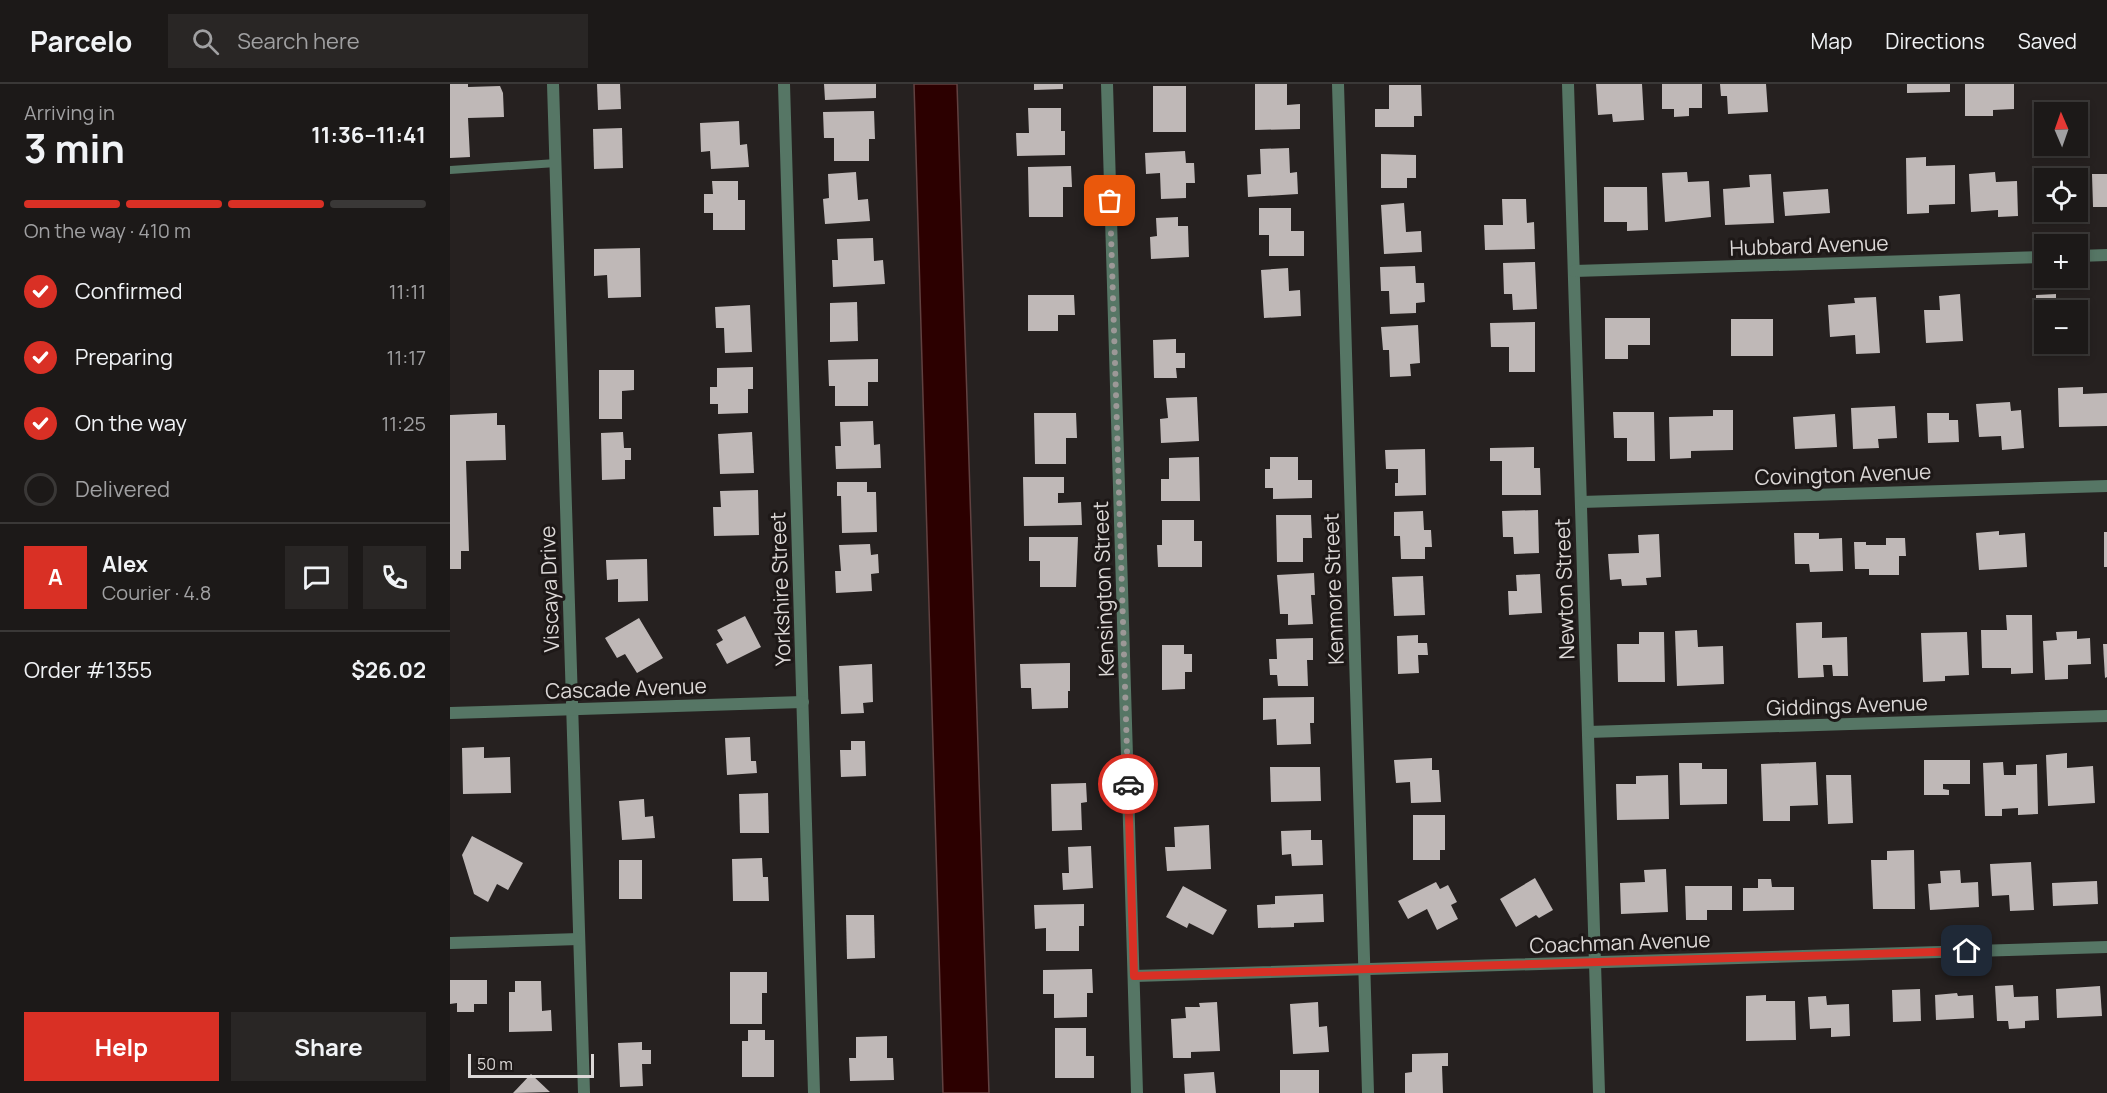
<!DOCTYPE html>
<html lang="en">
<head>
<meta charset="utf-8">
<style>
  :root { --surface:#1c1918; --page:#292625; --text:#f1f3f6; --muted:#a0a0a2; --line:#3a3837; --accent:#d93025 }
  body { margin:0; font-family:Manrope,sans-serif; background:var(--page); color:var(--text); height:100vh; display:flex; flex-direction:column; font-size:22px; white-space:nowrap }
  * { box-sizing:border-box; margin:0 }
  p { font-size:20px; color:var(--muted) }
  .icon { flex:none; width:33px; height:33px; fill:none; stroke:currentColor; stroke-width:2; stroke-linecap:round; stroke-linejoin:round }
  .map { position:relative; flex:1; overflow:hidden }
  .side { display:flex; flex-direction:column; background:var(--surface); width:450px }
  .side>* { flex:none }
  .needle { width:39px; rotate:358deg }
  .controls { position:absolute; left:1584px; top:18px; display:grid; gap:12px }
  .controls a { display:grid; place-items:center; width:54px; height:54px; border-radius:0px; background:var(--surface); box-shadow:0 3px 9px #0003,0 0 0 2px var(--line); font-size:30px }
  .scale { position:absolute; left:18px; bottom:15px; width:126px; box-sizing:border-box; padding-left:6px; border:3px solid #dcd8d7; border-top:0; font-size:16px; line-height:21px; white-space:nowrap; color:#dcd8d7; -webkit-text-stroke:4px #1d1817; paint-order:stroke }
  .pin { position:absolute; display:grid; place-items:center; width:51px; height:51px; color:#fff; margin:-26px; border-radius:12px; box-shadow:0 3px 9px #0006 }
  .courier { position:absolute; display:grid; place-items:center; width:60px; height:60px; margin:-30px; border:4px solid #d93025; border-radius:50%; background:#fff; color:#222; box-shadow:0 2px 8px #0007 }
  .summary em { font-style:normal; font-weight:700 }
  .summary div { display:flex; flex-direction:column-reverse }
  .summary { display:flex; align-items:center; justify-content:space-between; height:102px; padding:0 24px }
  h1 { font-size:39px; font-weight:700; line-height:45px }
  .bar { display:grid; grid-template-columns:repeat(4,1fr); gap:9px 6px; align-content:center; height:72px; padding:0 24px }
  .bar i { height:8px; border-radius:4px; background:var(--line) }
  .bar .selected { background:var(--accent) }
  .bar p { grid-column:span 4 }
  .line { display:flex; align-items:center; gap:15px; padding:0 24px; border-top:2px solid var(--line) }
  .line div { flex:1 }
  .round { display:grid; place-items:center; flex:none; width:63px; height:63px; border-radius:0px; background:var(--page) }
  ol { padding:0 24px; list-style:none }
  li { display:flex; align-items:center; gap:18px; height:66px }
  li p { margin-inline-start:auto }
  li .icon { padding:6px; border-radius:50%; background:var(--accent); color:#fff; stroke-width:4 }
  li:last-child { color:var(--muted) }
  li i { width:33px; height:33px; border:3px solid var(--line); border-radius:50% }
  .action { display:flex; gap:12px; margin-top:auto; padding:12px 24px }
  .action a { flex:1; height:69px; border-radius:0px; background:var(--accent); color:#fff; font-size:24px; font-weight:700; line-height:69px; text-align:center }
  .action a+a { background:var(--page); color:var(--text) }
  header { display:flex; align-items:center; gap:36px; box-sizing:border-box; height:84px; padding:0 30px; background:var(--surface); border-bottom:2px solid var(--line) }
  header strong { font-size:28px }
  nav { display:flex; gap:33px; margin-inline-start:auto; font-size:21px }
  .search { width:420px; height:54px; background:var(--page); display:flex; align-items:center; gap:15px; box-sizing:border-box; padding:0 21px; border-radius:0px; color:var(--muted); font-size:22px }
  main { display:flex; flex:1; min-height:0 }
  .map>svg:first-child { display:block }
  .water { fill:#2c0000; stroke:#614140; stroke-width:1.5 }
  .building { fill:#bfb8b7 }
  .lines { fill:none; stroke-linecap:round; stroke-linejoin:round }
  .lane { stroke:#567665; stroke-width:8 }
  .street { stroke:#567665; stroke-width:12 }
  .done { stroke:#9c9897; stroke-width:6; stroke-dasharray:0 10.8 }
  .route { stroke:#d93025; stroke-width:8 }
  .labels { text-anchor:middle; dominant-baseline:central; stroke-width:6; stroke-linejoin:round; paint-order:stroke }
  .street-label { font-size:21px; fill:#dcd8d7; stroke:#1d1817 }
</style>
</head>
<body>
<header>
<strong>Parcelo</strong>
<div class="search"><svg class="icon" aria-label="search" viewBox="0 0 24 24"><circle cx="10" cy="10" r="6"/><path d="M15 15l6 6"/></svg>Search here</div>
<nav><a>Map</a><a>Directions</a><a>Saved</a></nav>
</header>
<main>
<section class="side">
<div class="summary"><div><h1>3 min</h1><p>Arriving in</p></div><em>11:36–11:41</em></div>
<div class="bar"><i class="selected"></i><i class="selected"></i><i class="selected"></i><i></i><p>On the way · 410 m</p></div>
<ol>
<li><svg class="icon" aria-label="check" viewBox="0 0 24 24"><path d="M5 12l5 5 9-10"/></svg>Confirmed<p>11:11</p></li>
<li><svg class="icon" aria-label="check" viewBox="0 0 24 24"><path d="M5 12l5 5 9-10"/></svg>Preparing<p>11:17</p></li>
<li><svg class="icon" aria-label="check" viewBox="0 0 24 24"><path d="M5 12l5 5 9-10"/></svg>On the way<p>11:25</p></li>
<li><i></i>Delivered</li>
</ol>
<div class="line" style="height:108px"><b class="round" style="background:var(--accent);color:#fff">A</b><div><b>Alex</b><p>Courier · 4.8</p></div><a class="round"><svg class="icon" aria-label="chat" viewBox="0 0 24 24"><path d="M4 5h16v11H9l-5 4z"/></svg></a><a class="round"><svg class="icon" aria-label="phone" viewBox="0 0 24 24"><path d="M5 4h4l2 5-3 2q2 4 5 5l2-3 5 2v4C11 20 4 13 5 4z"/></svg></a></div>
<div class="line" style="height:78px"><div>Order #1355</div><b>$26.02</b></div>
<div class="action"><a>Help</a><a>Share</a></div>
</section>
<div class="map">
<svg width="1657" height="1009" viewBox="0 0 1657 1009">
  <rect width="100%" height="100%" fill="#262120"/>
  <polygon class="water" points="464,0 507,0 539,1009 493,1009"/>
  <g class="building">
    <polygon points="0,0 18,0 18,3 50,2 53,9 54,33 18,34 20,73 0,74"/>
    <polygon points="147,0 170,0 171,25 148,26"/>
    <polygon points="374,0 426,0 426,14 375,16"/>
    <polygon points="584,0 613,0 613,5 584,6"/>
    <polygon points="805,0 837,0 837,21 850,20 850,45 805,46"/>
    <polygon points="1146,0 1192,0 1194,36 1163,38 1162,30 1148,31"/>
    <polygon points="1212,0 1252,0 1252,24 1239,24 1239,32 1224,33 1224,25 1212,25"/>
    <polygon points="1270,0 1316,0 1318,28 1278,30 1277,12 1271,12"/>
    <polygon points="1457,0 1500,0 1500,8 1457,9"/>
    <polygon points="1515,0 1564,0 1564,25 1543,26 1543,32 1515,32"/>
    <polygon points="939,1 971,1 972,32 964,32 964,43 925,43 925,25 939,25"/>
    <rect x="703" y="2" width="33" height="46"/>
    <polygon points="578,24 611,24 611,47 615,47 615,71 567,72 566,49 579,49"/>
    <polygon points="424,27 425,55 419,55 419,77 384,77 384,54 374,54 373,28"/>
    <polygon points="289,37 290,61 297,60 299,83 261,85 260,67 251,68 250,39"/>
    <polygon points="172,44 173,84 144,85 143,45"/>
    <polygon points="839,64 840,89 847,88 848,110 798,113 797,91 811,90 810,65"/>
    <polygon points="735,67 736,79 744,79 745,99 736,99 736,114 711,115 710,89 696,90 695,69"/>
    <polygon points="931,70 966,71 966,94 957,94 957,104 931,104"/>
    <polygon points="1476,73 1476,82 1505,81 1505,120 1479,121 1479,129 1457,130 1456,74"/>
    <polygon points="621,82 622,103 613,103 613,133 579,133 578,83"/>
    <polygon points="406,88 408,116 418,115 420,137 375,140 373,115 379,114 378,90"/>
    <polygon points="1237,88 1238,98 1259,97 1261,133 1215,138 1212,89"/>
    <polygon points="1545,88 1546,98 1567,97 1568,132 1548,133 1548,126 1521,128 1519,90"/>
    <polygon points="1321,90 1324,139 1275,141 1273,105 1300,103 1299,91"/>
    <polygon points="1642,90 1657,90 1657,123 1643,123"/>
    <polygon points="262,97 288,97 288,116 295,116 295,146 263,146 263,129 254,129 254,110 263,110"/>
    <polygon points="1154,103 1197,103 1198,146 1177,147 1177,138 1154,138"/>
    <polygon points="1378,105 1380,129 1335,132 1333,108"/>
    <polygon points="1052,115 1076,115 1077,139 1084,138 1085,165 1035,166 1034,141 1053,141"/>
    <polygon points="954,119 956,148 971,147 972,168 934,170 931,121"/>
    <polygon points="809,124 841,124 841,147 854,147 854,172 819,172 819,151 809,151"/>
    <polygon points="728,133 728,142 738,142 739,173 701,175 700,153 707,152 706,134"/>
    <polygon points="423,154 424,177 433,176 435,200 383,203 382,176 388,176 387,155"/>
    <polygon points="190,164 191,213 158,214 157,191 144,192 144,165"/>
    <polygon points="1085,178 1087,225 1063,226 1062,210 1054,210 1053,179"/>
    <polygon points="965,182 966,199 974,199 975,218 966,219 966,229 940,230 939,207 931,207 930,183"/>
    <polygon points="838,184 839,207 850,206 851,232 814,234 811,186"/>
    <polygon points="1510,210 1513,257 1476,259 1474,226 1490,226 1489,212"/>
    <polygon points="1606,210 1606,217 1629,217 1629,226 1594,226 1594,252 1586,252 1586,211"/>
    <polygon points="578,211 624,211 625,231 608,231 608,247 578,247"/>
    <polygon points="1426,213 1430,269 1406,270 1405,251 1380,253 1378,221 1405,219 1404,214"/>
    <polygon points="407,218 408,257 380,258 380,219"/>
    <polygon points="300,221 302,268 275,269 274,244 266,244 265,223"/>
    <polygon points="1155,234 1200,234 1200,261 1178,261 1178,275 1155,275"/>
    <rect x="1281" y="235" width="42" height="37"/>
    <polygon points="1085,238 1085,288 1059,288 1059,263 1041,263 1040,239"/>
    <polygon points="968,241 970,279 960,280 961,292 940,293 939,266 933,266 931,243"/>
    <polygon points="726,255 726,269 735,269 735,284 726,284 727,294 704,294 703,256"/>
    <polygon points="428,275 428,298 418,298 418,322 385,322 385,302 379,302 378,276"/>
    <polygon points="303,283 303,305 298,305 298,329 268,330 268,320 260,320 260,303 267,303 267,284"/>
    <polygon points="149,286 184,286 184,306 172,307 172,335 149,335"/>
    <polygon points="1633,303 1633,310 1657,309 1657,342 1609,343 1608,304"/>
    <polygon points="747,313 749,357 711,359 710,335 718,334 716,314"/>
    <polygon points="1560,318 1561,327 1571,326 1574,364 1552,366 1551,352 1529,353 1526,320"/>
    <polygon points="1445,322 1447,354 1428,355 1429,364 1403,365 1401,324"/>
    <polygon points="1263,326 1283,326 1283,366 1241,367 1241,374 1220,375 1219,333 1263,332"/>
    <polygon points="1163,328 1204,328 1205,377 1177,377 1177,354 1164,354"/>
    <polygon points="47,329 47,341 55,341 56,376 16,377 19,467 11,467 11,485 0,485 0,331"/>
    <polygon points="584,329 626,329 627,354 616,354 616,380 585,380"/>
    <polygon points="1477,329 1499,329 1499,336 1508,336 1509,358 1478,359"/>
    <polygon points="1385,330 1387,363 1345,365 1343,333"/>
    <polygon points="423,337 424,361 430,360 431,384 386,385 385,362 391,362 390,338"/>
    <polygon points="173,348 174,364 181,364 181,376 175,376 175,395 152,396 151,349"/>
    <polygon points="302,348 304,389 270,390 268,350"/>
    <polygon points="1084,363 1084,384 1090,384 1091,411 1052,411 1052,377 1040,377 1040,364"/>
    <polygon points="975,365 976,411 945,412 945,399 948,399 948,385 936,385 935,366"/>
    <polygon points="749,373 750,417 711,417 711,395 719,395 719,374"/>
    <polygon points="820,373 848,373 848,396 862,396 862,414 823,415 823,404 815,404 815,385 820,385"/>
    <polygon points="573,393 614,393 614,409 608,409 608,419 631,418 632,441 574,442"/>
    <polygon points="387,398 417,398 417,408 426,408 427,448 392,449 391,412 387,412"/>
    <polygon points="308,406 309,451 264,452 263,423 271,423 270,407"/>
    <polygon points="1088,426 1089,469 1064,470 1063,453 1053,453 1052,427"/>
    <polygon points="973,427 974,446 981,446 982,463 975,463 975,475 951,475 950,452 944,452 944,428"/>
    <polygon points="826,431 861,431 862,454 853,454 853,478 827,478"/>
    <polygon points="712,436 744,436 744,457 752,457 752,483 708,483 707,461 712,461"/>
    <polygon points="1549,447 1549,451 1575,449 1577,483 1529,486 1526,449"/>
    <rect x="1654" y="448" width="3" height="35"/>
    <polygon points="1344,449 1369,449 1369,455 1392,454 1393,487 1360,488 1359,480 1345,480"/>
    <polygon points="1209,450 1211,493 1196,494 1197,501 1172,502 1171,495 1160,496 1158,470 1189,469 1188,451"/>
    <polygon points="579,453 628,453 626,503 590,503 590,477 579,477"/>
    <polygon points="1436,454 1455,454 1456,472 1449,472 1449,491 1419,491 1419,485 1405,485 1404,458 1416,458 1416,461 1436,461"/>
    <polygon points="420,460 421,471 428,470 429,489 421,490 422,507 386,509 385,487 391,487 389,461"/>
    <polygon points="197,475 198,517 168,518 168,495 157,496 156,476"/>
    <polygon points="864,489 865,511 861,511 863,540 838,541 838,530 830,530 827,491"/>
    <polygon points="1090,490 1092,529 1059,531 1058,507 1067,507 1066,491"/>
    <polygon points="973,492 975,531 944,532 942,493"/>
    <polygon points="1556,531 1582,531 1583,589 1561,590 1561,584 1532,584 1531,546 1557,546"/>
    <polygon points="295,532 311,563 277,580 266,560 273,556 267,546"/>
    <polygon points="189,534 213,574 187,589 175,570 167,574 155,554"/>
    <polygon points="1372,538 1372,554 1397,553 1398,592 1383,592 1382,581 1373,581 1374,593 1348,594 1346,539"/>
    <polygon points="1247,546 1248,563 1273,562 1274,600 1227,602 1225,547"/>
    <polygon points="1627,547 1627,555 1640,554 1641,580 1618,581 1618,595 1595,596 1593,557 1607,556 1606,548"/>
    <polygon points="1189,548 1214,548 1215,598 1168,598 1167,560 1189,560"/>
    <polygon points="1517,548 1519,591 1495,592 1495,597 1473,598 1471,549"/>
    <polygon points="968,551 968,559 977,559 978,571 968,571 969,589 948,590 947,552"/>
    <polygon points="863,554 863,576 857,576 858,602 828,602 827,591 820,591 819,575 827,575 826,555"/>
    <polygon points="1653,560 1657,560 1657,593 1655,594"/>
    <polygon points="712,561 734,561 734,570 742,570 742,588 735,588 735,605 712,606"/>
    <polygon points="620,579 620,607 618,607 618,624 582,625 581,604 571,604 570,580"/>
    <polygon points="422,580 423,618 413,619 414,629 391,630 389,582"/>
    <polygon points="864,613 864,639 860,639 861,660 827,661 826,635 813,636 813,614"/>
    <polygon points="300,653 301,677 306,677 307,689 277,691 275,654"/>
    <polygon points="401,657 415,657 416,692 391,693 390,666 401,666"/>
    <polygon points="34,663 34,674 60,673 61,709 13,710 12,664"/>
    <polygon points="1617,669 1617,684 1643,682 1645,719 1598,722 1596,671"/>
    <polygon points="982,674 982,686 989,686 991,718 961,719 960,698 946,699 944,676"/>
    <polygon points="1474,676 1520,676 1520,700 1493,700 1493,705 1499,706 1499,711 1474,711"/>
    <polygon points="1366,678 1368,721 1340,722 1340,737 1313,737 1311,680"/>
    <polygon points="1553,678 1554,691 1566,691 1566,681 1587,680 1588,730 1568,731 1568,724 1552,725 1552,732 1535,732 1533,679"/>
    <polygon points="1229,679 1252,679 1252,685 1277,685 1277,720 1230,721"/>
    <polygon points="820,683 870,683 871,717 821,718"/>
    <polygon points="1218,691 1219,735 1167,736 1166,700 1186,700 1186,692"/>
    <polygon points="1376,691 1401,691 1403,739 1378,740"/>
    <polygon points="636,699 637,718 631,719 632,746 602,747 601,700"/>
    <polygon points="318,709 319,749 290,749 289,710"/>
    <polygon points="194,715 195,733 203,732 205,754 172,756 169,717"/>
    <polygon points="963,731 995,731 995,766 990,766 990,776 963,776"/>
    <polygon points="759,741 761,785 717,787 715,763 725,763 724,743"/>
    <polygon points="861,746 861,756 872,756 873,781 842,782 841,770 832,771 831,747"/>
    <polygon points="22,752 73,779 58,806 47,800 38,818 24,810 12,771"/>
    <polygon points="641,762 643,804 613,806 612,789 619,789 618,763"/>
    <polygon points="1464,766 1465,825 1423,825 1421,776 1437,776 1437,767"/>
    <polygon points="312,774 313,793 318,793 319,817 283,817 282,775"/>
    <rect x="169" y="776" width="23" height="39"/>
    <polygon points="1581,778 1584,826 1560,827 1559,811 1542,812 1540,780"/>
    <polygon points="1216,785 1218,828 1171,830 1170,799 1195,798 1194,786"/>
    <polygon points="1510,786 1511,799 1528,798 1529,823 1480,826 1478,800 1491,799 1490,787"/>
    <polygon points="1085,794 1103,826 1089,834 1086,831 1066,843 1050,815"/>
    <polygon points="1308,795 1321,795 1322,803 1344,803 1344,826 1293,827 1293,804 1308,804"/>
    <polygon points="1647,797 1648,820 1603,822 1602,799"/>
    <polygon points="986,798 990,805 998,801 1007,818 1001,821 1008,835 987,846 977,825 958,835 948,817"/>
    <polygon points="733,802 777,826 763,851 739,839 737,844 716,833"/>
    <polygon points="1235,802 1282,802 1282,826 1257,826 1257,836 1236,836"/>
    <polygon points="873,810 874,838 844,839 844,843 808,844 807,821 825,820 825,812"/>
    <polygon points="634,820 634,842 629,842 629,867 596,867 596,844 585,845 584,821"/>
    <polygon points="396,831 424,831 425,874 397,875"/>
    <polygon points="642,885 643,909 637,909 637,933 604,934 604,910 593,910 593,886"/>
    <polygon points="280,888 317,888 317,909 312,909 312,940 280,940"/>
    <polygon points="0,896 37,896 37,920 24,920 24,928 7,928 7,919 0,920"/>
    <polygon points="65,897 91,897 92,927 101,926 102,947 59,948 59,908 65,908"/>
    <polygon points="1563,901 1564,913 1588,912 1589,936 1575,937 1575,944 1559,945 1558,937 1547,937 1545,902"/>
    <polygon points="1650,902 1652,932 1607,934 1606,905"/>
    <polygon points="1470,905 1471,937 1443,938 1442,906"/>
    <polygon points="1507,909 1508,912 1523,911 1524,934 1486,936 1485,911"/>
    <polygon points="1316,911 1316,917 1345,917 1346,956 1296,957 1296,912"/>
    <polygon points="1376,912 1377,921 1399,920 1400,952 1381,953 1381,944 1360,945 1358,913"/>
    <polygon points="767,918 770,967 741,968 741,974 723,974 721,935 736,934 735,923 750,923 749,919"/>
    <polygon points="868,918 869,943 877,942 879,968 843,970 840,920"/>
    <polygon points="605,944 636,944 636,972 644,972 644,994 605,994"/>
    <polygon points="298,946 315,946 315,956 324,956 324,993 292,993 292,957 298,957"/>
    <polygon points="437,952 437,974 443,974 444,996 400,997 399,974 406,974 406,953"/>
    <polygon points="192,958 192,966 201,966 201,980 192,980 193,1002 170,1003 168,959"/>
    <polygon points="998,969 998,982 992,982 993,1009 955,1009 955,989 962,988 962,970"/>
    <rect x="830" y="986" width="39" height="23"/>
    <polygon points="764,988 766,1009 735,1009 734,990"/>
    <polygon points="81,990 100,1008 63,1009"/>
  </g>
  <g class="lines">
    <polyline class="lane" points="0,86 106,79"/>
    <g class="street">
      <polyline points="103,0 134,1009"/>
      <polyline points="334,0 364,1009"/>
      <polyline points="657,0 687,1009"/>
      <polyline points="888,0 918,1009"/>
      <polyline points="1118,0 1149,1009"/>
      <polyline points="1628,172 1657,171"/>
      <polyline points="1124,187 1594,173"/>
      <polyline points="1131,418 1657,402"/>
      <polyline points="0,629 353,618"/>
      <polyline points="1138,648 1657,632"/>
      <polyline points="0,859 129,855"/>
      <polyline points="684,892 1657,863"/>
    </g>
  </g>
  <g class="lines">
    <polyline class="done" points="660,117 678,700"/>
    <polyline class="route" points="678,700 684,892 1517,867"/>
  </g>
  <g class="labels">
    <g class="street-label">
      <text transform="translate(1359 161) rotate(-2)">Hubbard Avenue</text>
      <text transform="translate(1393 390) rotate(-2)">Covington Avenue</text>
      <text transform="translate(99 505) rotate(-92)">Viscaya Drive</text>
      <text transform="translate(330 505) rotate(-92)">Yorkshire Street</text>
      <text transform="translate(653 505) rotate(-92)">Kensington Street</text>
      <text transform="translate(883 505) rotate(-92)">Kenmore Street</text>
      <text transform="translate(1114 505) rotate(-92)">Newton Street</text>
      <text transform="translate(176 604) rotate(-2)">Cascade Avenue</text>
      <text transform="translate(1397 621) rotate(-2)">Giddings Avenue</text>
      <text transform="translate(1170 858) rotate(-2)">Coachman Avenue</text>
    </g>
  </g>
</svg>
<div class="controls">
<a><svg class="needle" viewBox="-14 -14 28 28"><path d="M0-13l5 13h-10z" fill="#e53935"/><path d="M0 13l5-13h-10z" fill="#a0a0a2"/></svg></a>
<a><svg class="icon" aria-label="locate" viewBox="0 0 24 24"><circle cx="12" cy="12" r="6"/><path d="M12 2v4M12 18v4M2 12h4M18 12h4"/></svg></a>
<a>+</a>
<a>−</a>
</div>
<div class="scale">50 m</div>
<div class="pin" style="left:660px;top:117px;background:#ea580c"><svg class="icon" aria-label="bag" viewBox="0 0 24 24"><path d="M5 8h14l-1 12H6zM9 8a3 3 0 0 1 6 0"/></svg></div>
<div class="pin" style="left:1517px;top:867px;background:#1f2937"><svg class="icon" aria-label="home" viewBox="0 0 24 24"><path d="M3 11l9-7 9 7M6 9v11h12V9"/></svg></div>
<div class="courier" style="left:678px;top:700px"><svg class="icon" aria-label="car" viewBox="0 0 24 24"><path d="M5 17H2v-5l4-1 3-4h7l3 4 3 1v5h-3M9 17h6M6 11h13"/><circle cx="7" cy="17" r="2"/><circle cx="17" cy="17" r="2"/></svg></div>
</div>
</main>
</body>
</html>
